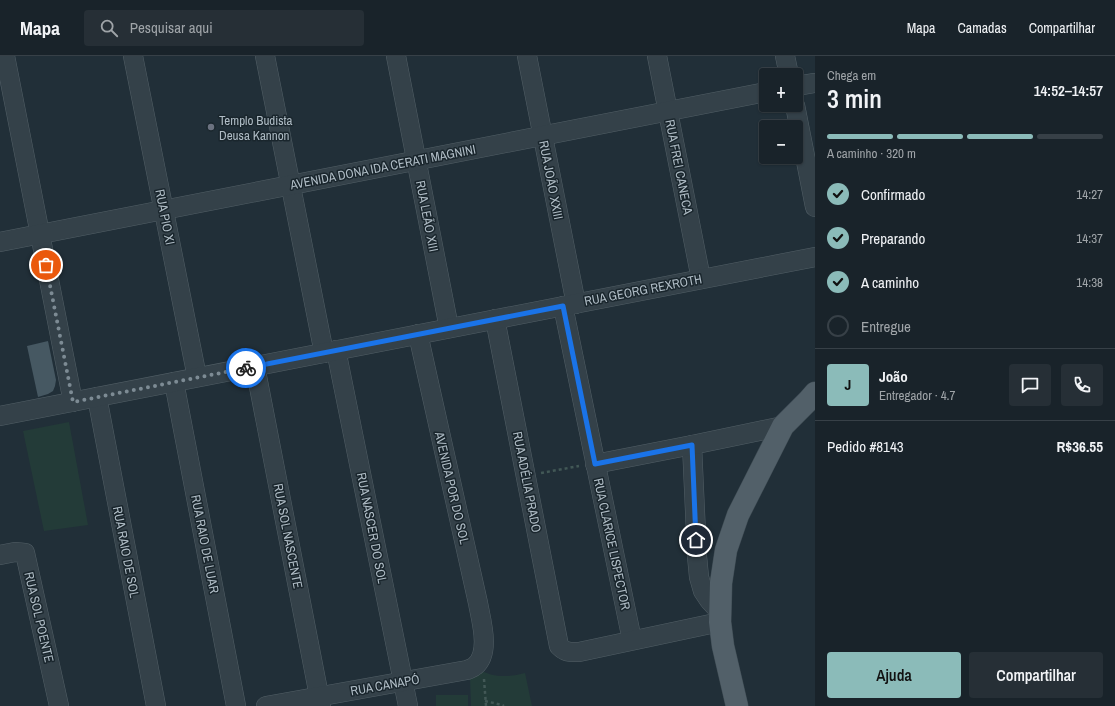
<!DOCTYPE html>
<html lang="pt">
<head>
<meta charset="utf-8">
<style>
  :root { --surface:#19232a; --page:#262f36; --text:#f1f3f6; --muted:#9fa4a8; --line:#374047; --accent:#8bbbb9 }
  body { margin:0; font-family:"Archivo Narrow",sans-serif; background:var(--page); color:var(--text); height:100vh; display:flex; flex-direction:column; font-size:15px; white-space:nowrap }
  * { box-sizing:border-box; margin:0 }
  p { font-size:13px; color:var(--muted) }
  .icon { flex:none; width:22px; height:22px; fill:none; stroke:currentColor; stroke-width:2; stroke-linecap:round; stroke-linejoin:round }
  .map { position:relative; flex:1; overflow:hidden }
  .sheet { display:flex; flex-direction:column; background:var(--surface); width:300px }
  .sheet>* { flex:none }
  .controls { position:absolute; left:759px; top:12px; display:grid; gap:8px }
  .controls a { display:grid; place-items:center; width:44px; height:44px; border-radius:4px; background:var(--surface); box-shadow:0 1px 3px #0004,0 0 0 1px var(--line); font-size:20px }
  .pin { position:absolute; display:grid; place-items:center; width:34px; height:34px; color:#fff; margin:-17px; border:2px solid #fff; border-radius:50%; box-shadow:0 1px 4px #0007 }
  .courier { position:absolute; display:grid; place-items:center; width:40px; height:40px; margin:-20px; border:3px solid #1a73e8; border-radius:50%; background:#fff; color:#222; box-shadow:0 1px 5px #0007 }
  .overview em { font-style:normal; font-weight:600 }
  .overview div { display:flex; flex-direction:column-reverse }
  .overview { display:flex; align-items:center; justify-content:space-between; height:68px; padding:0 12px }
  h1 { font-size:26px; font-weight:600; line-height:30px }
  .bar { display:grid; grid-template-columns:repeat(4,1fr); gap:6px 4px; align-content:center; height:48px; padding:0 12px }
  .bar i { height:5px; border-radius:3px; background:var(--line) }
  .bar .current { background:var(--accent) }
  .bar p { grid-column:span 4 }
  .line { display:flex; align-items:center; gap:10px; padding:0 12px; border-top:1px solid var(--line) }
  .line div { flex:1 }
  .round { display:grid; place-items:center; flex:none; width:42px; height:42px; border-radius:4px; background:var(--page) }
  ol { padding:0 12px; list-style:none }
  li { display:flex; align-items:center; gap:12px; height:44px }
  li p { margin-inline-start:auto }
  li .icon { padding:4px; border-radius:50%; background:var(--accent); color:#111; stroke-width:4 }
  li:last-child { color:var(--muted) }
  li i { width:22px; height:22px; border:2px solid var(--line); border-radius:50% }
  .cta { display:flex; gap:8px; margin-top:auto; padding:8px 12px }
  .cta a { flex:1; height:46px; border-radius:4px; background:var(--accent); color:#111; font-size:16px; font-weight:600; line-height:46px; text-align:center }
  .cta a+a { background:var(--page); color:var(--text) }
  header { display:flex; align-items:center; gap:24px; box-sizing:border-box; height:56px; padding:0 20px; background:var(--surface); border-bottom:1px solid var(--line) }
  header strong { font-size:19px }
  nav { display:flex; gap:22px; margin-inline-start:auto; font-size:14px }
  .search { width:280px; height:36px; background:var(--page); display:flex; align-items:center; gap:10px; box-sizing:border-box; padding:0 14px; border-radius:4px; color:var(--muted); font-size:15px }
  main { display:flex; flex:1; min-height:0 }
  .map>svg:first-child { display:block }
  .green { fill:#233b38 }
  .building { fill:#465862 }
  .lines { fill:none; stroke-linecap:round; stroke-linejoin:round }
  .minor-casing { stroke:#525f66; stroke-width:20 }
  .major-casing { stroke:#3d4a52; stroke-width:23 }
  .path { stroke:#425856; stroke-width:2.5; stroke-dasharray:3 3; stroke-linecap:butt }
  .minor { stroke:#344149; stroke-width:19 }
  .major { stroke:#526069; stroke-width:22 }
  .done { stroke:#7d8b94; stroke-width:4; stroke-dasharray:0 7.2 }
  .route { stroke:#1a73e8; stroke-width:5 }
  .worship-dot { fill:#6b7280; stroke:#1a262d; stroke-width:1.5 }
  .labels { text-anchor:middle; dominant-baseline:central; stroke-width:3; stroke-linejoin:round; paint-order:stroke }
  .poi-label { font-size:13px; fill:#afbcc5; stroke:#1a262d; text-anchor:start }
  .street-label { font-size:13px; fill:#afbcc5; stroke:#1a262d }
</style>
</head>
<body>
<header>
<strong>Mapa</strong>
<div class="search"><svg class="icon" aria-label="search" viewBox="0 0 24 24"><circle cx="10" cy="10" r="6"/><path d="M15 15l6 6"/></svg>Pesquisar aqui</div>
<nav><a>Mapa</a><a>Camadas</a><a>Compartilhar</a></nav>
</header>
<main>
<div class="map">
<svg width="815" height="650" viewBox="0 0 815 650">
  <rect width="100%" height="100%" fill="#212f38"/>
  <g class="green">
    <polygon points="69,366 88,469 44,475 23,375"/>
    <path d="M480 614C494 622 510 621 525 617L532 650H471L470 622Z"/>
    <rect x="436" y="639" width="32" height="11"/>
  </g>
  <polygon class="building" points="48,285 56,324 55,330 53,335 48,338 38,341 27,290"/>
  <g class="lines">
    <defs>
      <g id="minor">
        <polyline points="5,0 73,346"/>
        <polyline points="133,0 197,321"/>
        <polyline points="265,0 324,297"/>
        <polyline points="396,0 449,272"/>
        <polyline points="527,0 576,248"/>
        <polyline points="657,0 701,223"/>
        <polyline points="785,0 789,19"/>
        <polyline points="796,30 815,27"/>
        <polyline points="795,49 815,151"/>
        <polyline points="0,186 766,36"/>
        <polyline points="563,250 632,584"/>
        <path d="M495 263 559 590C566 597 570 596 579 596L720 566"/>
        <polyline points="336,294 408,650"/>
        <polyline points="255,310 321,650"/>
        <polyline points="174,326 236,650"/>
        <polyline points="97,341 156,650"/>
        <polyline points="0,360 815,201"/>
        <polyline points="692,389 697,500 699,521 703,535 709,544 720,556"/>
        <polyline points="595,408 692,389 783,370"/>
        <polyline points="0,499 15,496 25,497 59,650"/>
        <path d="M266 650 467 614C469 613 473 612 475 610 491 597 481 564 478 547L418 278"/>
      </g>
      <polyline id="major" points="737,650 723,590 720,566 721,527 726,494 738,459 783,370 808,345 815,337"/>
    </defs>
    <use href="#minor" class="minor-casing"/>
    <use href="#major" class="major-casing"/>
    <g class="path">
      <polyline points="541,417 579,410"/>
      <polyline points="484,623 486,650"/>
      <polyline points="485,645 502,649 504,650"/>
    </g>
    <use href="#minor" class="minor"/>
    <use href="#major" class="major"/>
  </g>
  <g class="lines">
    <polyline class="done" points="46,209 73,346 246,312"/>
    <polyline class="route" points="246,312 563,250 595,408 692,389 696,484"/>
  </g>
  <circle class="worship-dot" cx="211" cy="71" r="4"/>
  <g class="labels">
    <g class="poi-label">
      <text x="219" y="64">Templo Budista<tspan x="219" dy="15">Deusa Kannon</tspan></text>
    </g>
    <g class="street-label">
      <text transform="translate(383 111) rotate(-11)">AVENIDA DONA IDA CERATI MAGNINI</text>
      <text transform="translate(679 111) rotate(79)">RUA FREI CANECA</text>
      <text transform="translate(551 124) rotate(79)">RUA JOÃO XXIII</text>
      <text transform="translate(427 160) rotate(79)">RUA LEÃO XIII</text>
      <text transform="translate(165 161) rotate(79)">RUA PIO XI</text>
      <text transform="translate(643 234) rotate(-11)">RUA GEORG REXROTH</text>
      <text transform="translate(527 426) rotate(79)">RUA ADÉLIA PRADO</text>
      <text transform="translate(452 432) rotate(77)">AVENIDA POR DO SOL</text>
      <text transform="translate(372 472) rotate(79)">RUA NASCER DO SOL</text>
      <text transform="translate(288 480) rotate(79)">RUA SOL NASCENTE</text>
      <text transform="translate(205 488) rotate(79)">RUA RAIO DE LUAR</text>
      <text transform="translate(612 488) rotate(78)">RUA CLARICE LISPECTOR</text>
      <text transform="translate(126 496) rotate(79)">RUA RAIO DE SOL</text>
      <text transform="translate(39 561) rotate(77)">RUA SOL POENTE</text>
      <text transform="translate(385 629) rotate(-10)">RUA CANAPÓ</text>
    </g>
  </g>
</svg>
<div class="controls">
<a>+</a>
<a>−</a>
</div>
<div class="pin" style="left:46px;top:209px;background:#ea580c"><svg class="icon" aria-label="bag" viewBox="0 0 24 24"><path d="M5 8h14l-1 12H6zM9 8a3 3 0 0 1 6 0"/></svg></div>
<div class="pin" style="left:696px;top:484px;background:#1f2937"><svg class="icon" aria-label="home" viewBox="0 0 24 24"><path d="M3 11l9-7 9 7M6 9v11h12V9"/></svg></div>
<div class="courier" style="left:246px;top:312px"><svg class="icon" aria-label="bike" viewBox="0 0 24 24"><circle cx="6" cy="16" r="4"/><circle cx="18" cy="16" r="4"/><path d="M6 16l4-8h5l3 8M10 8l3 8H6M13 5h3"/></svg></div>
</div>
<section class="sheet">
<div class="overview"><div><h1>3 min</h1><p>Chega em</p></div><em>14:52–14:57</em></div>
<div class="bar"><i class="current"></i><i class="current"></i><i class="current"></i><i></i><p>A caminho · 320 m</p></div>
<ol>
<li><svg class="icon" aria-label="check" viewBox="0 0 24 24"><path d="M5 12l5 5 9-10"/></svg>Confirmado<p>14:27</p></li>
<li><svg class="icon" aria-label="check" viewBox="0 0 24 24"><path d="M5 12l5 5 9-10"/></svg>Preparando<p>14:37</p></li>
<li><svg class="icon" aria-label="check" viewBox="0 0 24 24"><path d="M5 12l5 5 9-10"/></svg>A caminho<p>14:38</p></li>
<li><i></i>Entregue</li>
</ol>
<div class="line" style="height:72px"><b class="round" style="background:var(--accent);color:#111">J</b><div><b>João</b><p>Entregador · 4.7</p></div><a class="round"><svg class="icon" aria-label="chat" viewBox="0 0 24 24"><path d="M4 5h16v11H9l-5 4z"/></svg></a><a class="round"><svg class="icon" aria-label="phone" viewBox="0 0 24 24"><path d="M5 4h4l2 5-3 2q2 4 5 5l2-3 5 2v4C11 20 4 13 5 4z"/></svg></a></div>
<div class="line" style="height:52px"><div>Pedido #8143</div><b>R$36.55</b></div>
<div class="cta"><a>Ajuda</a><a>Compartilhar</a></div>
</section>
</main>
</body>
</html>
